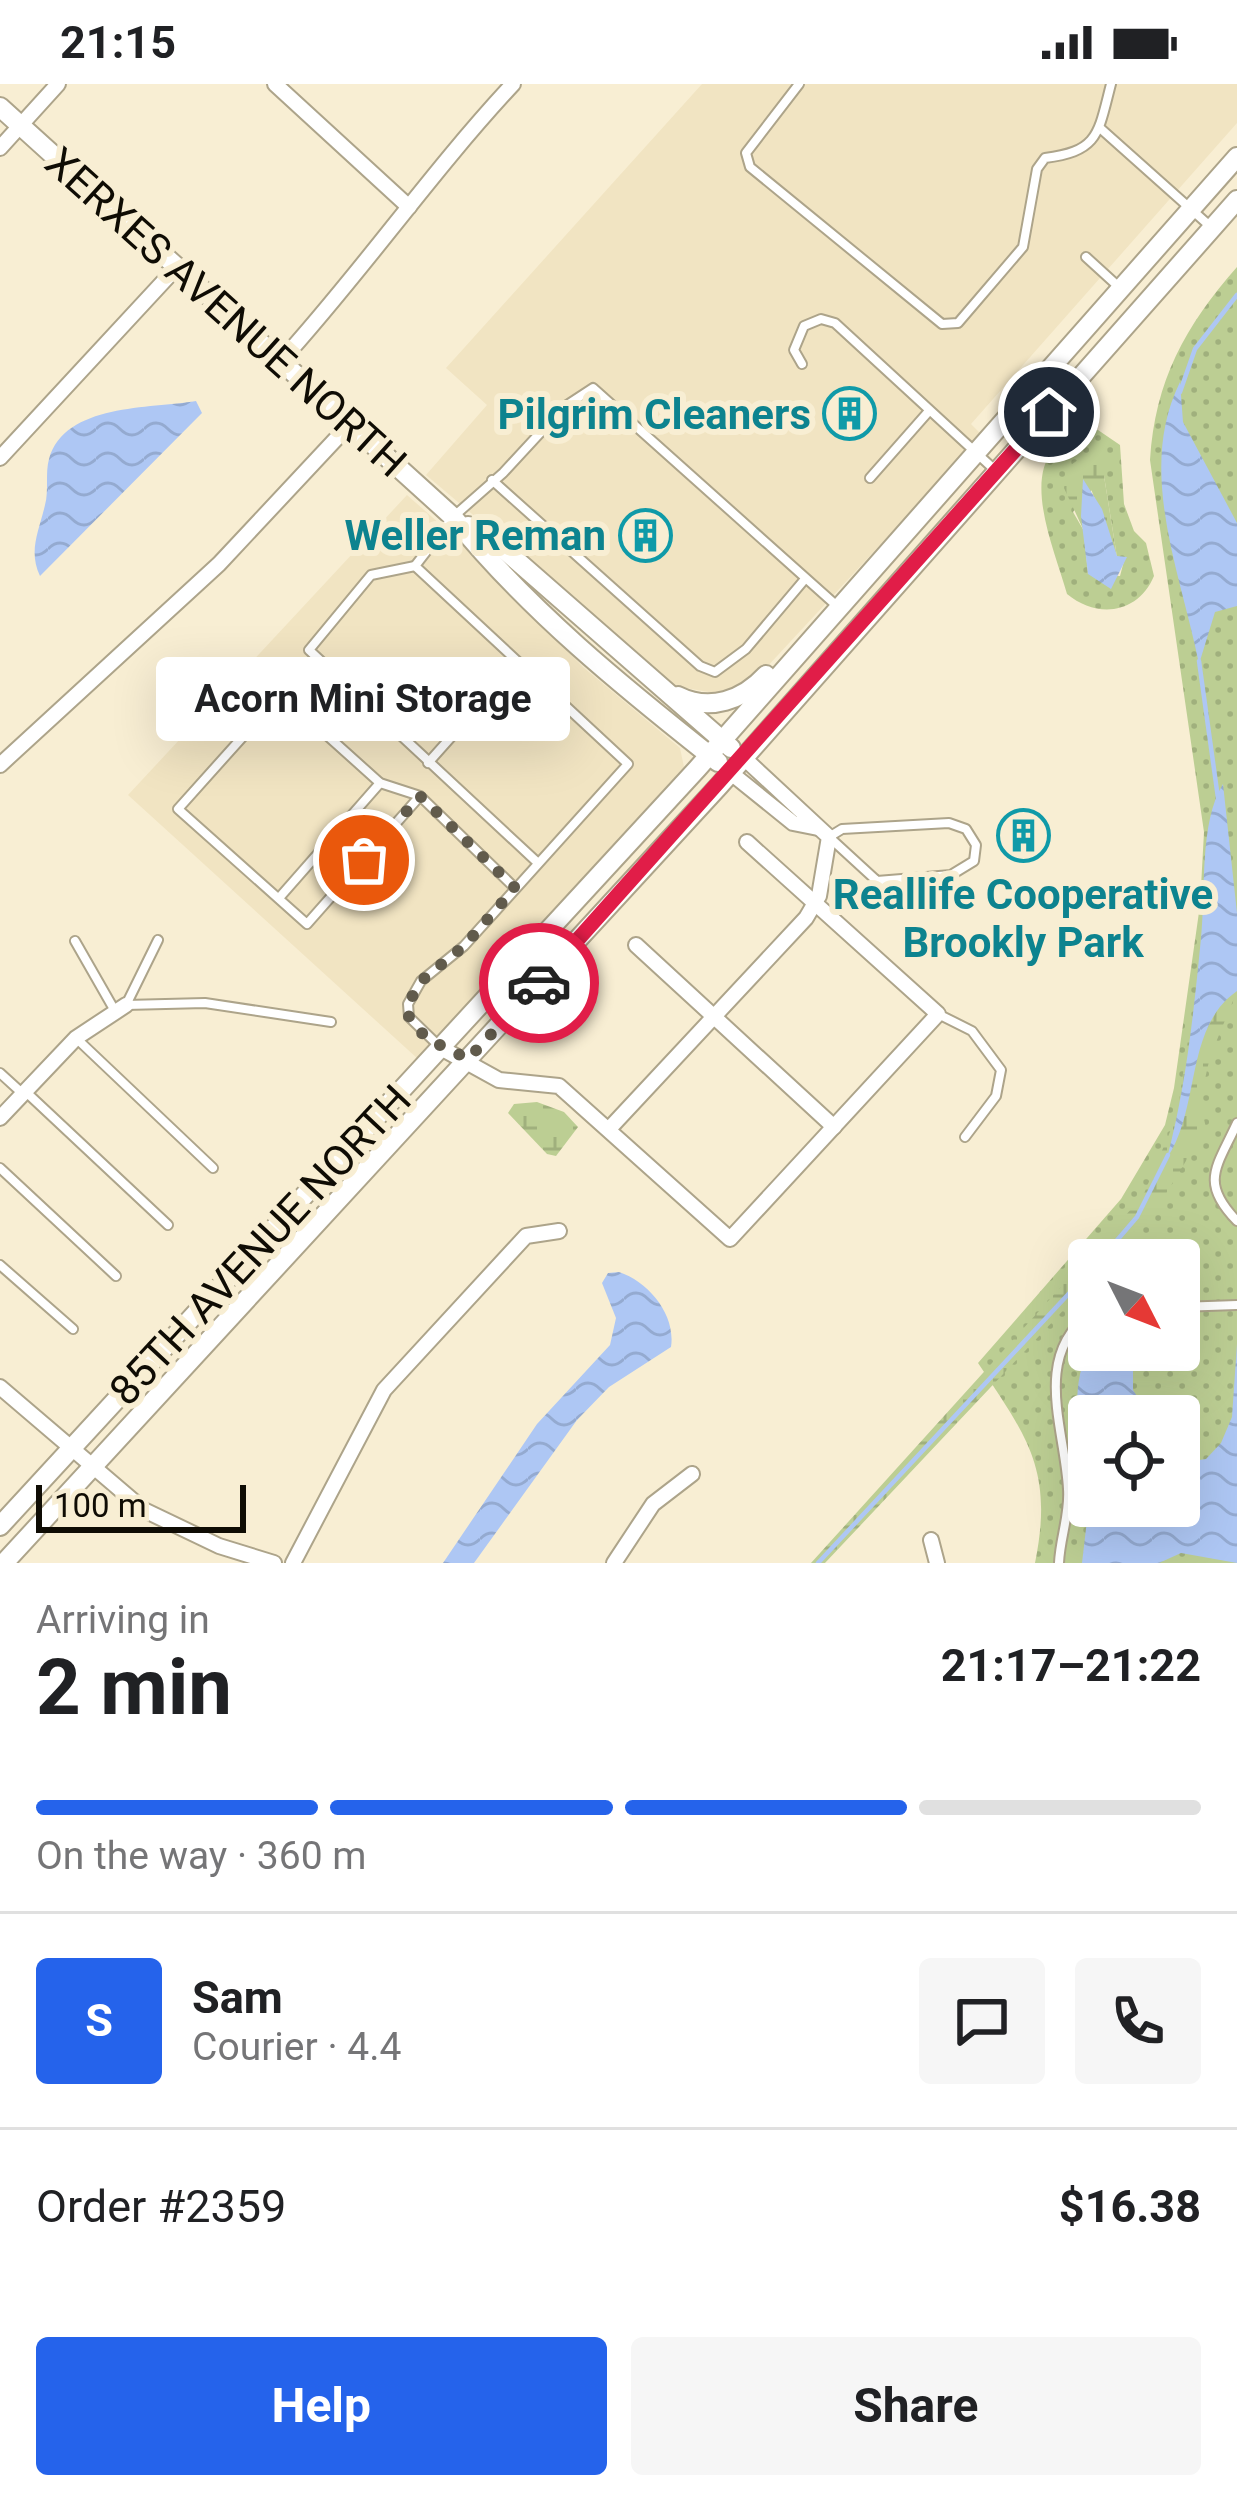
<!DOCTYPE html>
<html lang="en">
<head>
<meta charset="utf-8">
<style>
  :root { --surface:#fff; --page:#f6f6f6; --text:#202124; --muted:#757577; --line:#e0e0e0; --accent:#2563eb }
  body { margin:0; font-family:Roboto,sans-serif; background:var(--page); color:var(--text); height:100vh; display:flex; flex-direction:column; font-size:45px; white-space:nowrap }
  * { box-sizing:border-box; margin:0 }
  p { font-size:39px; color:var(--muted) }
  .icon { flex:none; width:66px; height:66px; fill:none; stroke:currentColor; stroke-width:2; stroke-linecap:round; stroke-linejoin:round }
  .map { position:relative; height:1479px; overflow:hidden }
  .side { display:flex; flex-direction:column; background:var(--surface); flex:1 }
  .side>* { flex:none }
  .needle { width:78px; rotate:132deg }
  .fabs { position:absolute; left:1068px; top:1155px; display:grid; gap:24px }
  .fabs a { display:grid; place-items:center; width:132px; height:132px; border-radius:12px; background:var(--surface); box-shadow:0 12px 48px #0002; font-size:60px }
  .scale { position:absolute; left:36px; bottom:30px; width:210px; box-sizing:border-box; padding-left:12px; border:6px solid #0f0c04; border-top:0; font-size:33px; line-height:42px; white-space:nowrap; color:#0f0c04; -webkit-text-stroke:9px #f8eed3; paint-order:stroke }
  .pin { position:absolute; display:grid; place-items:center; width:102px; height:102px; color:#fff; margin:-51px; border:6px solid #fff; border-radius:50%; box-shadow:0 3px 12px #0007 }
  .courier { position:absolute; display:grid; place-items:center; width:120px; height:120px; margin:-60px; border:9px solid #e11d48; border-radius:50%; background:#fff; color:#222; box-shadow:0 3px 15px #0007 }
  .bubble { position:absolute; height:84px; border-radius:12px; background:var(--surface); box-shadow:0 12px 48px #0002; font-size:39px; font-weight:700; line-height:84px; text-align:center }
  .head em { font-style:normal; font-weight:700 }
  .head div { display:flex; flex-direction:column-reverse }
  .head { display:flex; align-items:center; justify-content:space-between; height:204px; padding:0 36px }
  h1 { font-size:78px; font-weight:700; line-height:90px }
  .bar { display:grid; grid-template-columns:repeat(4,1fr); gap:18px 12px; align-content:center; height:144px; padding:0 36px }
  .bar i { height:15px; border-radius:9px; background:var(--line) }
  .bar .selected { background:var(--accent) }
  .bar p { grid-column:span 4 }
  .line { display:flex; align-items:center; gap:30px; padding:0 36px; border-top:3px solid var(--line) }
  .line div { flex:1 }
  .round { display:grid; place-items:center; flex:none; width:126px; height:126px; border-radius:12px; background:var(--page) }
  .primary-button { display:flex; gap:24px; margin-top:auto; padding:24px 36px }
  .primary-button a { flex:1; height:138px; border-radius:12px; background:var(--accent); color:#fff; font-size:48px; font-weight:700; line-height:138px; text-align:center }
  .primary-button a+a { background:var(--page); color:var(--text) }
  .status { display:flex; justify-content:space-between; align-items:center; height:84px; padding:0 60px; background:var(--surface); direction:ltr }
  .status svg { height:33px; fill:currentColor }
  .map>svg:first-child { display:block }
  .built { fill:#f1e4c2 }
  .grass { fill:url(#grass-dots); fill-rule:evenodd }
  .wetland { fill:url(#wetland-marsh) }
  .water { fill:url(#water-waves) }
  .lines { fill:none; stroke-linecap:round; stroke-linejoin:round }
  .stream { stroke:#aec7f4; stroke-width:4.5 }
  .lane-casing { stroke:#ada48a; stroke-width:12 }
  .street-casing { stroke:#ada48a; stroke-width:18 }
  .secondary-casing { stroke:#ada48a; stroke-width:22 }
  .lane { stroke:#fff; stroke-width:8 }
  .street { stroke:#fff; stroke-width:14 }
  .secondary { stroke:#fff; stroke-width:18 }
  .done { stroke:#615b4c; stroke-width:12; stroke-dasharray:0 21.6 }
  .route { stroke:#e11d48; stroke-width:15 }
  .labels { text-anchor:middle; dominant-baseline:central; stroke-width:12; stroke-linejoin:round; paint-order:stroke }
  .street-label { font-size:42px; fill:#0f0c04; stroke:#f8eed3 }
  .culture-label { font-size:42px; font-weight:bold; fill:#0d838f; stroke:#f8eed3; text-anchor:end }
</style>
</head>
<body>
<div class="status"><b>21:15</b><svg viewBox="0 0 49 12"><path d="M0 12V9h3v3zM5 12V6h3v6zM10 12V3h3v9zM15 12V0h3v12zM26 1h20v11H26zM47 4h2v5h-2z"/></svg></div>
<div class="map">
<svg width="1237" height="1479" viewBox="0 0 1237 1479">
  <defs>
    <pattern id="grass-dots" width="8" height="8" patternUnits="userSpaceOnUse" patternTransform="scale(3)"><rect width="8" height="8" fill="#bcce93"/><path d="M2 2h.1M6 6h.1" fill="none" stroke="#a0b07d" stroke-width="1.8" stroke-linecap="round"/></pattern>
    <pattern id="wetland-marsh" width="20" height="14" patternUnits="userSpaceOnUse" patternTransform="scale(3)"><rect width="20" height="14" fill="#bcce93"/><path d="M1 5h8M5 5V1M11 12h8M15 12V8" fill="none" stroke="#a0b07d"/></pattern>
    <pattern id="water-waves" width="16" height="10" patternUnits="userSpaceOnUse" patternTransform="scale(3)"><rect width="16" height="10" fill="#aec7f4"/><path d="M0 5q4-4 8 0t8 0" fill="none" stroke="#94aad0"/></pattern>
  </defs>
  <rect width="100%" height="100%" fill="#f8eed3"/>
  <g class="built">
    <polygon points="702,0 1237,0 1237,39 971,340 982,351 752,599 731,612 675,602 426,391 487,321 446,284"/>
    <polygon points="407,411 473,469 583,583 680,664 684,683 418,975 128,711"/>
  </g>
  <g class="grass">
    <path d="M1237 183V1479H1035C1054 1386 1027 1353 978 1279L1121 1115 1165 1041 1174 1004 1200 821 1204 748 1150 376C1155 297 1185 242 1237 183ZM1089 1176H1179V1266H1089ZM1089 1332H1179V1422H1089Z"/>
    <path d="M1098 346 1120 361 1124 420 1134 447 1146 459 1154 492C1138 530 1097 535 1067 510 1052 456 1004 356 1098 346ZM1104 392 1117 473H1125L1120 492 1088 490 1084 447 1073 428Z"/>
  </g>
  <g class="wetland">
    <polygon points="1092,366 1107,376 1104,392 1117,473 1091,405 1083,397 1084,447 1064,404 1068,383"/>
    <polygon points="1237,907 1210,973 1200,1017 1206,1044 1150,1136 1111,1176 1089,1176 1089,1199 825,1479 811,1479 1143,1112 1177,1031 1191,935 1204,950 1221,920"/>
    <polygon points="537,1018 564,1028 578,1043 556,1072 547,1070 508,1029 514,1020"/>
  </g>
  <g class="water">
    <path d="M1180 298 1183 338 1237 439V522L1215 528 1199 580C1181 489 1136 387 1180 298Z"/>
    <path d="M196 317 202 329 40 492C28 467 39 447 45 421 49 406 45 389 49 375 65 319 150 325 196 317Z"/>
    <polygon points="1083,395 1102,425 1117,472 1127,473 1111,505 1088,490 1081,432"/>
    <path d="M1223 700 1237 829V907C1184 944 1201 1024 1167 1074 1186 1003 1194 926 1201 854 1206 806 1199 739 1223 700Z"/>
    <path d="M619 1188C649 1198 676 1231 671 1263L609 1303 577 1336 474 1479H443L537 1340 610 1261 616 1234 602 1199 608 1189Z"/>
    <polygon points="1237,1260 1237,1479 1181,1469 1159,1479 1082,1479 1089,1419 1179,1422 1179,1379 1206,1375 1221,1359 1232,1333"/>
    <path d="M1089 1265 1133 1266V1306L1150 1332H1089V1402C1081 1358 1067 1308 1089 1265Z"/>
  </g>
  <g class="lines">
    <g class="stream">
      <polyline points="1180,308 1195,265 1237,211"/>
      <polyline points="1199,577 1218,714"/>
      <polyline points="1100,1176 1137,1133 1168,1071"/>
      <polyline points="818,1479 1089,1188"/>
    </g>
    <defs>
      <g id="lane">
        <path d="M799 0 746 69 750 83 942 240 958 239 1023 163 1037 85 1045 74C1099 67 1098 50 1111 0"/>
        <polyline points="1100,44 1211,143"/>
        <polyline points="1086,173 1120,204"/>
        <polyline points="802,280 794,266 804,242 821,235 835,239 996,387"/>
        <polyline points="870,394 929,327"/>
        <polyline points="492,396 700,582 715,588 746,565 805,495"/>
        <polyline points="415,482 371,491 309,566 538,779"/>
        <polyline points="428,679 518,578"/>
        <polyline points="420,712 307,840 178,725 281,610 380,699 420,712 515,804"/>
        <polygon points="949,739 966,745 976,761 974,777 951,791 877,797 829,753 842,745"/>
        <polyline points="279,814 380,699"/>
        <polyline points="158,856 126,921 205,919 331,938"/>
        <polyline points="75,857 115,927"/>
        <polyline points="940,931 972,947 1001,986 996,1012 965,1053"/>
        <polyline points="77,955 213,1084"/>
        <polyline points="440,963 409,933 408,920 421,897 464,862 628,680 415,482 453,433 503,389 564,323 593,304 837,522"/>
        <polyline points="0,989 22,1009"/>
        <polyline points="26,1008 168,1141"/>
        <path d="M1237 1039C1217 1083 1199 1098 1237 1137"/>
        <polyline points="0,1084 116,1192"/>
        <polyline points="0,1181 73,1245"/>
        <polyline points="1179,1223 1237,1221"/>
        <path d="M1059 1479C1060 1454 1070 1430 1068 1405 1065 1345 1032 1274 1089 1230"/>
      </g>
      <g id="street">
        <polyline points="275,0 409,123"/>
        <polyline points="0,64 58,0"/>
        <path d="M280 278C362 188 430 89 513 0"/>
        <polyline points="0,374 176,184"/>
        <polyline points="0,681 219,480 349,341"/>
        <polyline points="731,689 793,739 818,744"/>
        <polyline points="636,861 834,1043"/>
        <polyline points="441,964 499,996 559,1002 730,1155 938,930 747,758"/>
        <polyline points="0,1034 76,954 126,921"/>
        <polyline points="609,1045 806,834 819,812 829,753 744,674"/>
        <polyline points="0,1303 144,1426 219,1462 274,1479"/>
        <polyline points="931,1456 937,1479"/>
        <polyline points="293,1479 384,1306 526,1152 559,1147"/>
        <polyline points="614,1479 653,1420 692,1390"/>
      </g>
      <g id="secondary">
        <path d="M0 23 453 433C529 527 623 603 718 678"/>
        <polyline points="468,442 500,462 731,664"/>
        <path d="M678 612C710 628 743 616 766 591"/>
        <polyline points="0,1442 697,685 1237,73"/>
        <polyline points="4,1479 719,702 1237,116"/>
      </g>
    </defs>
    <use href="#lane" class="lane-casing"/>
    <use href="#street" class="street-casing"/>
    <use href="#secondary" class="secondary-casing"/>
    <use href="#lane" class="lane"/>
    <use href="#street" class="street"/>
    <use href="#secondary" class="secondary"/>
  </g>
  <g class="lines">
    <polyline class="done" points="364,776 420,712 515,804 464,862 421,897 408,920 409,933 426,954 468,975 539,899"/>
    <polyline class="route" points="539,899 1049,328"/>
  </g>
  <defs>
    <symbol id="building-ring" viewBox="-11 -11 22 22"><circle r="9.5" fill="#f8eed3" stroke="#0f9aa8" stroke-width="1.5"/><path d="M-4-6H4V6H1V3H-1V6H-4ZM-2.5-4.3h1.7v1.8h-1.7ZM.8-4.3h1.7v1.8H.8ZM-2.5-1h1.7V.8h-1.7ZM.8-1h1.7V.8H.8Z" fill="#0f9aa8"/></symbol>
  </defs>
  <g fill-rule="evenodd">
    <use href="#building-ring" x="820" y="300" width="59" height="59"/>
    <use href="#building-ring" x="616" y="422" width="59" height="59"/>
    <use href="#building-ring" x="994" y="722" width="59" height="59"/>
  </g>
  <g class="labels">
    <g class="street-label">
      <text transform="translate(226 228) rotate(42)">XERXES AVENUE NORTH</text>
      <text transform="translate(260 1161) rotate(-47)">85TH AVENUE NORTH</text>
    </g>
    <g class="culture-label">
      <text x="811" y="330">Pilgrim Cleaners</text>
      <text x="606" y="451">Weller Reman</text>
      <text x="1023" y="810" text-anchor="middle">Reallife Cooperative<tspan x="1023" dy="48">Brookly Park</tspan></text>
    </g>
  </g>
</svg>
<div class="fabs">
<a><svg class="needle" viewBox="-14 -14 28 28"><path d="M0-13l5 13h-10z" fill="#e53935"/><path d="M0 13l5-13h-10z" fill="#757577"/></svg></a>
<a><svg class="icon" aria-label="locate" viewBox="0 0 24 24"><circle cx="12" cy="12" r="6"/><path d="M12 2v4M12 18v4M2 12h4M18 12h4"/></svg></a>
</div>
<div class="scale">100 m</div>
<div class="pin" style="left:364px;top:776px;background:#ea580c"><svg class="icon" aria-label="bag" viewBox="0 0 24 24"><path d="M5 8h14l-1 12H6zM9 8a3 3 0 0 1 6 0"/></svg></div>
<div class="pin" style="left:1049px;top:328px;background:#1f2937"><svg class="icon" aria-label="home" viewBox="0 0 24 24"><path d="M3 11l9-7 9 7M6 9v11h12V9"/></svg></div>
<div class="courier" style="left:539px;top:899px"><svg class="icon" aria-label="car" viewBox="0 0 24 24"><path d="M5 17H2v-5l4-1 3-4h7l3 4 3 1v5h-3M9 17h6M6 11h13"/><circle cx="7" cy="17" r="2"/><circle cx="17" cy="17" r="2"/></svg></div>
<div class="bubble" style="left:156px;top:573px;width:414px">Acorn Mini Storage</div>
</div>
<section class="side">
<div class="head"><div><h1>2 min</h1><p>Arriving in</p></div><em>21:17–21:22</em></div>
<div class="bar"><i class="selected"></i><i class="selected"></i><i class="selected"></i><i></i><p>On the way · 360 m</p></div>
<div class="line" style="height:216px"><b class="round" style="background:var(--accent);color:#fff">S</b><div><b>Sam</b><p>Courier · 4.4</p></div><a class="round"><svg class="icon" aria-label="chat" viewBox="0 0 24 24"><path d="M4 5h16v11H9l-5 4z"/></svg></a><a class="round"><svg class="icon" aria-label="phone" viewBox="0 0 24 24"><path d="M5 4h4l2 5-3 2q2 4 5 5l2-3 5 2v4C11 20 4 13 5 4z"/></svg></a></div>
<div class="line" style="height:156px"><div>Order #2359</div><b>$16.38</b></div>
<div class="primary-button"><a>Help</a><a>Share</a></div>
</section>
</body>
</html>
